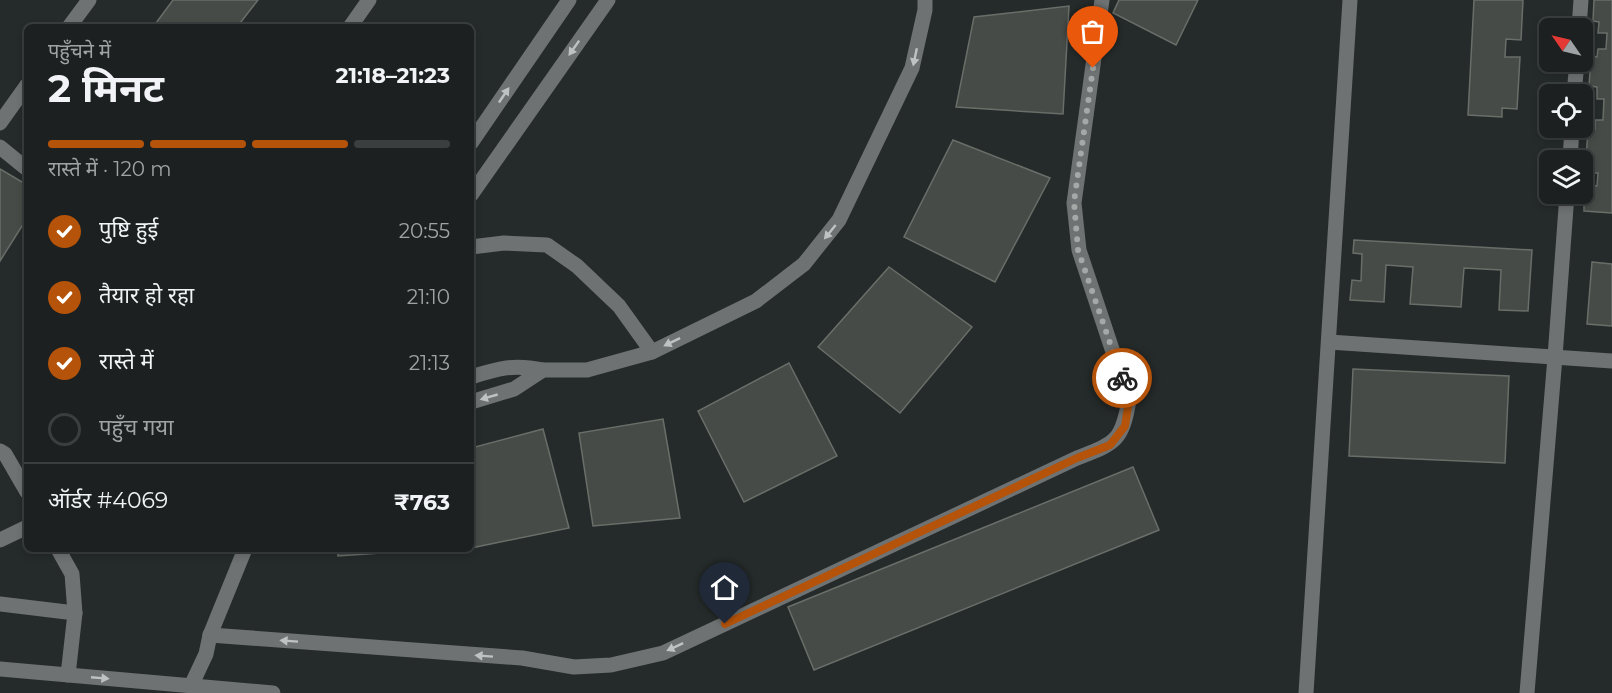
<!DOCTYPE html>
<html lang="hi">
<head>
<meta charset="utf-8">
<style>
  :root { --surface:#1c2020; --page:#252829; --text:#f1f3f6; --muted:#a0a3a5; --line:#3a3e3e; --accent:#b45309 }
  body { margin:0; font-family:Montserrat,"Noto Sans Devanagari",sans-serif; background:var(--page); color:var(--text); height:100vh; display:flex; flex-direction:column; font-size:22px; white-space:nowrap }
  * { box-sizing:border-box; margin:0 }
  p { font-size:20px; color:var(--muted) }
  .icon { flex:none; width:33px; height:33px; fill:none; stroke:currentColor; stroke-width:2; stroke-linecap:round; stroke-linejoin:round }
  .map { position:relative; flex:1; overflow:hidden }
  .sheet { position:absolute; left:24px; top:24px; width:450px; height:528px; display:flex; flex-direction:column; background:var(--surface); border-radius:9px; box-shadow:0 3px 9px #0003,0 0 0 2px var(--line) }
  .sheet>* { flex:none }
  .needle { width:39px; rotate:304deg }
  .buttons { position:absolute; left:1539px; top:18px; display:grid; gap:12px }
  .buttons a { display:grid; place-items:center; width:54px; height:54px; border-radius:9px; background:var(--surface); box-shadow:0 3px 9px #0003,0 0 0 2px var(--line); font-size:30px }
  .pin { position:absolute; display:grid; place-items:center; width:51px; height:51px; color:#fff; margin:-62px -26px; border-radius:50% 50% 50% 0; rotate:-45deg; box-shadow:0 0 6px #0007 }
  .pin .icon { rotate:45deg }
  .courier { position:absolute; display:grid; place-items:center; width:60px; height:60px; margin:-30px; border:4px solid #b45309; border-radius:50%; background:#fff; color:#222; box-shadow:0 2px 8px #0007 }
  .headline em { font-style:normal; font-weight:700 }
  .headline div { display:flex; flex-direction:column-reverse }
  .headline { display:flex; align-items:center; justify-content:space-between; height:102px; padding:0 24px }
  h1 { font-size:39px; font-weight:700; line-height:45px }
  .bar { display:grid; grid-template-columns:repeat(4,1fr); gap:9px 6px; align-content:center; height:72px; padding:0 24px }
  .bar i { height:8px; border-radius:4px; background:var(--line) }
  .bar .current { background:var(--accent) }
  .bar p { grid-column:span 4 }
  .line { display:flex; align-items:center; gap:15px; padding:0 24px; border-top:2px solid var(--line) }
  .line div { flex:1 }
  ol { padding:0 24px; list-style:none }
  li { display:flex; align-items:center; gap:18px; height:66px }
  li p { margin-inline-start:auto }
  li .icon { padding:6px; border-radius:50%; background:var(--accent); color:#fff; stroke-width:4 }
  li:last-child { color:var(--muted) }
  li i { width:33px; height:33px; border:3px solid var(--line); border-radius:50% }
  .map>svg:first-child { display:block }
  .building { fill:#464b47; stroke:#696e69; stroke-width:1.5 }
  .lines { fill:none; stroke-linecap:round; stroke-linejoin:round }
  .minor { stroke:#6f7273; stroke-width:15 }
  .oneway { fill:#bec2c2 }
  .done { stroke:#a4a9a8; stroke-width:6; stroke-dasharray:0 10.8 }
  .route { stroke:#b45309; stroke-width:8 }
</style>
</head>
<body>
<div class="map">
<svg width="1612" height="693" viewBox="0 0 1612 693">
  <rect width="100%" height="100%" fill="#252b2a"/>
  <g class="building">
    <polygon points="173,0 258,0 237,27 153,27"/>
    <polygon points="1119,0 1198,0 1176,45 1113,13"/>
    <polygon points="1474,0 1523,0 1521,40 1506,39 1505,57 1520,57 1517,109 1502,108 1502,117 1468,115"/>
    <polygon points="1594,0 1612,0 1612,213 1584,211 1584,195 1590,195 1591,185 1597,186 1598,173 1592,173 1593,159 1586,159 1588,129 1595,129 1595,120 1603,120 1604,99 1597,99 1597,87 1589,86 1591,56 1597,57 1598,49 1606,49 1607,33 1598,33 1599,22 1593,21"/>
    <polygon points="1069,6 1063,114 956,107 974,17"/>
    <polygon points="953,140 1050,178 995,282 904,237"/>
    <polygon points="0,169 27,185 27,218 0,261"/>
    <polygon points="1354,240 1532,250 1528,311 1499,310 1501,270 1464,268 1461,307 1410,304 1413,267 1386,265 1384,302 1350,300 1352,280 1361,281 1362,254 1353,253"/>
    <polygon points="1592,262 1612,264 1612,326 1587,324"/>
    <polygon points="889,267 972,327 900,413 818,347"/>
    <polygon points="789,363 837,456 744,502 698,411"/>
    <polygon points="1353,369 1509,376 1505,463 1349,456"/>
    <polygon points="663,419 680,518 593,526 579,433"/>
    <polygon points="543,429 569,528 471,548 471,448"/>
    <polygon points="1133,467 1159,530 814,670 788,607"/>
    <polygon points="337,549 425,549 425,550 338,556"/>
  </g>
  <g class="lines">
    <g class="minor">
      <polyline points="69,27 89,0"/>
      <polyline points="350,27 369,0"/>
      <polyline points="1579,28 1581,0"/>
      <polyline points="1574,94 1577,62"/>
      <polyline points="0,123 27,85"/>
      <polyline points="471,143 569,0"/>
      <polyline points="0,147 27,169"/>
      <polyline points="1570,160 1572,128"/>
      <polyline points="471,195 608,0"/>
      <polyline points="471,247 504,243 547,245 577,266 619,306 652,352"/>
      <polyline points="1329,342 1612,361"/>
      <path d="M471 377C499 368 514 364 543 370"/>
      <polyline points="471,402 514,389 543,370 587,370 652,352 756,301 804,264 839,220 912,68 925,10 925,0"/>
      <polyline points="0,451 5,454 27,492"/>
      <polyline points="0,540 27,527"/>
      <polyline points="58,549 72,574 75,613 68,675"/>
      <polyline points="0,604 75,613"/>
      <path d="M210 635 522 658 574 667 611 665 663 653 1077 458C1115 443 1122 442 1129 400L1079 250 1074 203 1102 0"/>
      <polyline points="0,669 273,693"/>
      <polyline points="191,686 206,654 210,635 245,549"/>
      <polyline points="1306,693 1350,0"/>
      <polyline points="1527,693 1555,357 1567,194"/>
    </g>
  </g>
  <defs><path id="oneway-solid" d="M-6-.8H1V-3.2L6.5 0L1 3.2V.8H-6Z" transform="scale(1.5)"/></defs>
  <g class="oneway">
    <use href="#oneway-solid" transform="translate(574 48) rotate(125)"/>
    <use href="#oneway-solid" transform="translate(915 57) rotate(102)"/>
    <use href="#oneway-solid" transform="translate(504 95) rotate(-56)"/>
    <use href="#oneway-solid" transform="translate(830 232) rotate(129)"/>
    <use href="#oneway-solid" transform="translate(672 342) rotate(154)"/>
    <use href="#oneway-solid" transform="translate(489 397) rotate(164)"/>
    <use href="#oneway-solid" transform="translate(289 641) rotate(-176)"/>
    <use href="#oneway-solid" transform="translate(675 647) rotate(155)"/>
    <use href="#oneway-solid" transform="translate(484 656) rotate(-176)"/>
    <use href="#oneway-solid" transform="translate(100 678) rotate(5)"/>
  </g>
  <g class="lines">
    <polyline class="done" points="1093,68 1074,202 1078,250 1122,378"/>
    <polyline class="route" points="725,624 1077,458 1110,445 1125,426 1129,400 1122,378"/>
  </g>
</svg>
<div class="buttons">
<a><svg class="needle" viewBox="-14 -14 28 28"><path d="M0-13l5 13h-10z" fill="#e53935"/><path d="M0 13l5-13h-10z" fill="#a0a3a5"/></svg></a>
<a><svg class="icon" aria-label="locate" viewBox="0 0 24 24"><circle cx="12" cy="12" r="6"/><path d="M12 2v4M12 18v4M2 12h4M18 12h4"/></svg></a>
<a><svg class="icon" aria-label="layers" viewBox="0 0 24 24"><path d="M12 4l9 5-9 5-9-5zM3 14l9 5 9-5"/></svg></a>
</div>
<div class="pin" style="left:1093px;top:68px;background:#ea580c"><svg class="icon" aria-label="bag" viewBox="0 0 24 24"><path d="M5 8h14l-1 12H6zM9 8a3 3 0 0 1 6 0"/></svg></div>
<div class="pin" style="left:725px;top:624px;background:#1f2937"><svg class="icon" aria-label="home" viewBox="0 0 24 24"><path d="M3 11l9-7 9 7M6 9v11h12V9"/></svg></div>
<div class="courier" style="left:1122px;top:378px"><svg class="icon" aria-label="bike" viewBox="0 0 24 24"><circle cx="6" cy="16" r="4"/><circle cx="18" cy="16" r="4"/><path d="M6 16l4-8h5l3 8M10 8l3 8H6M13 5h3"/></svg></div>
<section class="sheet">
<div class="headline"><div><h1>2 मिनट</h1><p>पहुँचने में</p></div><em>21:18–21:23</em></div>
<div class="bar"><i class="current"></i><i class="current"></i><i class="current"></i><i></i><p>रास्ते में · 120 m</p></div>
<ol>
<li><svg class="icon" aria-label="check" viewBox="0 0 24 24"><path d="M5 12l5 5 9-10"/></svg>पुष्टि हुई<p>20:55</p></li>
<li><svg class="icon" aria-label="check" viewBox="0 0 24 24"><path d="M5 12l5 5 9-10"/></svg>तैयार हो रहा<p>21:10</p></li>
<li><svg class="icon" aria-label="check" viewBox="0 0 24 24"><path d="M5 12l5 5 9-10"/></svg>रास्ते में<p>21:13</p></li>
<li><i></i>पहुँच गया</li>
</ol>
<div class="line" style="height:78px"><div>ऑर्डर #4069</div><b>₹763</b></div>
</section>
</div>
</body>
</html>
